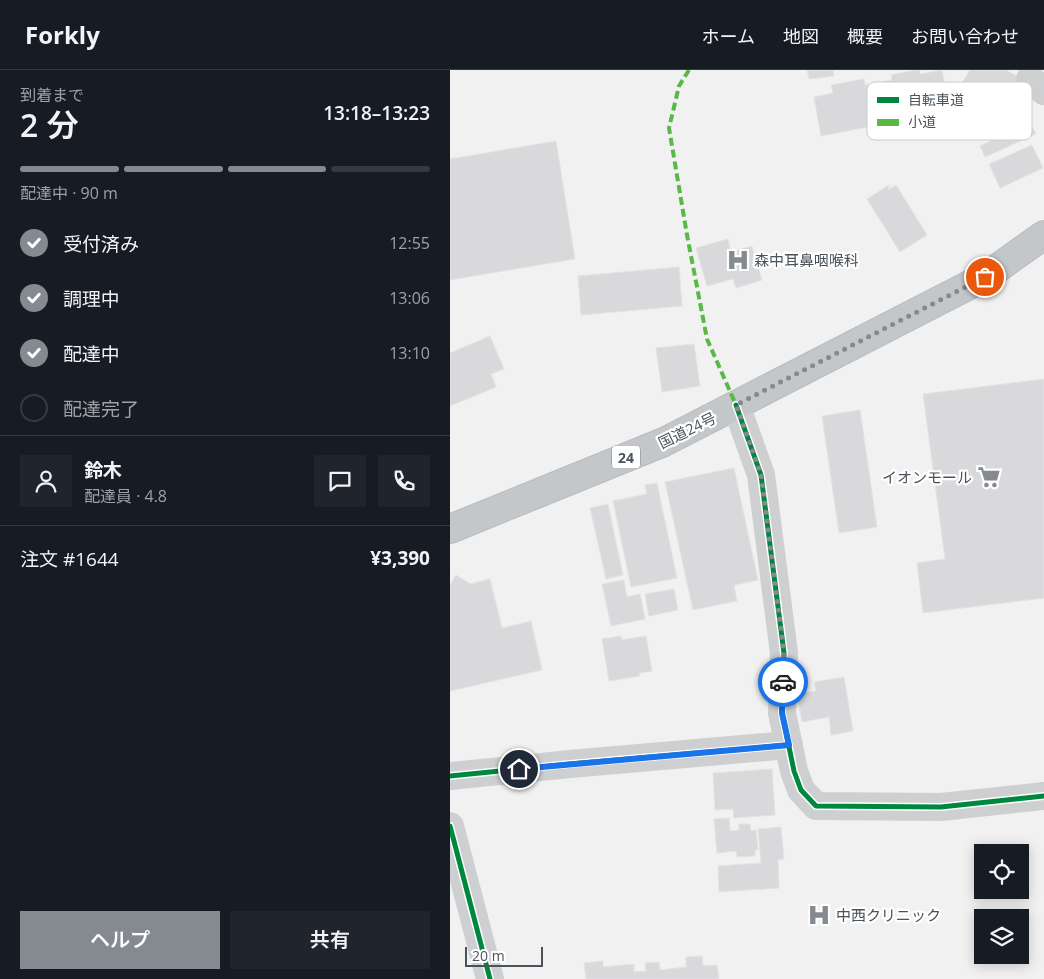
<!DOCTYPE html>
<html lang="ja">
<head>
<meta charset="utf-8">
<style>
  :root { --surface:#171b24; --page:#20242c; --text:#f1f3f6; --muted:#9ea1a6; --line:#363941; --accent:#848a90 }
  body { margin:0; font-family:"Open Sans","Noto Sans JP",sans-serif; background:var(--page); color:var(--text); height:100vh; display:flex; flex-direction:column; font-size:19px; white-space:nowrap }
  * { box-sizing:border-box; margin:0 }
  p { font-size:16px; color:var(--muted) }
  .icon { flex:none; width:28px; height:28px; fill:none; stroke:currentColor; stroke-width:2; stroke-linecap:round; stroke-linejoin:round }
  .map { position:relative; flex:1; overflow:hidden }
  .side { display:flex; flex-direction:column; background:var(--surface); width:450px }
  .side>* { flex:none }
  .fabs { position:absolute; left:524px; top:774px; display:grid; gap:10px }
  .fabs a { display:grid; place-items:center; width:55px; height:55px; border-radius:0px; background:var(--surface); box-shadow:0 2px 12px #0003; font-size:25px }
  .scale { position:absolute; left:15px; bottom:12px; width:78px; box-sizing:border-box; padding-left:5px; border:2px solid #4a535c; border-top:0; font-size:14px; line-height:18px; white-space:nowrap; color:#4a535c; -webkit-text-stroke:4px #fff; paint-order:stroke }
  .pin { position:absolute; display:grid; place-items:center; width:42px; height:42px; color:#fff; margin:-21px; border:2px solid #fff; border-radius:50%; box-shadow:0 1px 5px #0007 }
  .courier { position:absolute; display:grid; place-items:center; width:50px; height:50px; margin:-25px; border:4px solid #1a73e8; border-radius:50%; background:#fff; color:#222; box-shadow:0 1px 6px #0007 }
  .overview em { font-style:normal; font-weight:600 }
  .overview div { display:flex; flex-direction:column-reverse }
  .overview { display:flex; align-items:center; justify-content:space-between; height:85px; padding:0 20px }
  h1 { font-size:32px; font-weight:600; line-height:38px }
  .bar { display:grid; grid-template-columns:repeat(4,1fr); gap:8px 5px; align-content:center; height:60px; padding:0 20px }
  .bar i { height:6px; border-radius:4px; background:var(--line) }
  .bar .active { background:var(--accent) }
  .bar p { grid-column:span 4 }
  .line { display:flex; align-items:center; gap:12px; padding:0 20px; border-top:1px solid var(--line) }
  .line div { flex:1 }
  .round { display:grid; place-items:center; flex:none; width:52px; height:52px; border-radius:0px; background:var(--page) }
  ol { padding:0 20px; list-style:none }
  li { display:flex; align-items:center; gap:15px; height:55px }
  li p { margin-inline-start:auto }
  li .icon { padding:5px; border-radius:50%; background:var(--accent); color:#fff; stroke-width:4 }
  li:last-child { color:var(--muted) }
  li i { width:28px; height:28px; border:2px solid var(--line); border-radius:50% }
  .primary-button { display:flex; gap:10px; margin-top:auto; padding:10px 20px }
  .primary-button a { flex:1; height:58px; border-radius:0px; background:var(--accent); color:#fff; font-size:20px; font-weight:600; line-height:58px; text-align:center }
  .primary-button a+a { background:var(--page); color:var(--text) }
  header { display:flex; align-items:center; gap:30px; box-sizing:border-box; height:70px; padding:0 25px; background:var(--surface); border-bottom:1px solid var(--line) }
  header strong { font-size:24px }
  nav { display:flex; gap:28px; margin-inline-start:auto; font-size:18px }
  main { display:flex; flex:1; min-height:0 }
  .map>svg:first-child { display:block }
  .building { fill:#d9d9db; stroke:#e3e3e4 }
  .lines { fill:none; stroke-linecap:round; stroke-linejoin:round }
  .trunk-casing { stroke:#b7bbbf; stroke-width:30 }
  .minor { stroke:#cdcfd1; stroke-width:28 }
  .tertiary { stroke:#cdcfd1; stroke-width:28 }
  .trunk { stroke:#c4c7ca; stroke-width:28 }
  .quiet { stroke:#58b947; stroke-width:4; stroke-dasharray:8 4; stroke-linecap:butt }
  .cycleway-casing { stroke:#fff; stroke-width:8 }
  .cycleway { stroke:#00873e; stroke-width:5 }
  .done { stroke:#848a90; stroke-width:5; stroke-dasharray:0 9 }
  .route { stroke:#1a73e8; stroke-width:6 }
  .labels { text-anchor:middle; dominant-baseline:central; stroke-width:4.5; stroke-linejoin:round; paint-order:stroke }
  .shield { fill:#fff; stroke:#80878d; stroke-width:1 }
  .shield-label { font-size:14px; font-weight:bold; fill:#4a535c }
  .poi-label { font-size:15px; fill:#4a535c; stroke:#fff; text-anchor:start }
  .street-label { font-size:15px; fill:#4a535c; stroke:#fff }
  .key { fill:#fff; stroke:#c9cbce; stroke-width:1 }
  .key-label { font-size:14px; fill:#4a535c }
</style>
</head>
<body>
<header>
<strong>Forkly</strong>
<nav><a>ホーム</a><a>地図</a><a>概要</a><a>お問い合わせ</a></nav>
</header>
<main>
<section class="side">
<div class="overview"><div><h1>2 分</h1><p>到着まで</p></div><em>13:18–13:23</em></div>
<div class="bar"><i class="active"></i><i class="active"></i><i class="active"></i><i></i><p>配達中 · 90 m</p></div>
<ol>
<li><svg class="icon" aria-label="check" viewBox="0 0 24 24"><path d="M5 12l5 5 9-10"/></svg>受付済み<p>12:55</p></li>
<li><svg class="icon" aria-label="check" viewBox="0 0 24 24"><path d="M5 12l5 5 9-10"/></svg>調理中<p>13:06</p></li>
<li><svg class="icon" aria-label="check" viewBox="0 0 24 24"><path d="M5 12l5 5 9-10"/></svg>配達中<p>13:10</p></li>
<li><i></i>配達完了</li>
</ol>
<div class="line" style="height:90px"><a class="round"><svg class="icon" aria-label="person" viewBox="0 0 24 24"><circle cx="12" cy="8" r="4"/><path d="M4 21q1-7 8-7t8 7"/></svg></a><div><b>鈴木</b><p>配達員 · 4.8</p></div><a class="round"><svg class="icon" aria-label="chat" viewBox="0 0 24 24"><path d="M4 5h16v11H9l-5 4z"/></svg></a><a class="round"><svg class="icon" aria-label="phone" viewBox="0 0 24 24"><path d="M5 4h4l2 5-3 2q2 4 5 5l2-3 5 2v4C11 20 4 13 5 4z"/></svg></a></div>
<div class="line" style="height:65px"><div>注文 #1644</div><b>¥3,390</b></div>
<div class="primary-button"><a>ヘルプ</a><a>共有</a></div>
</section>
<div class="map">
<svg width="594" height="909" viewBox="0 0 594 909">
  <rect width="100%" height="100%" fill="#f1f1f1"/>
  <g class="building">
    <polygon points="357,0 383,0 384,6 359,9"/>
    <polygon points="465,0 470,0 470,4 492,0 500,41 371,66 364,27 383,23 381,15 414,9 415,15 442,10 441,5"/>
    <polygon points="520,0 556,0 577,12 570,23 576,26 565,45 551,38 542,54 523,44 525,39 517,35 525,21 512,13"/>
    <polygon points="576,44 586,64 535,87 530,76 541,71 536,62"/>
    <polygon points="106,71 125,189 0,210 0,89"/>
    <polygon points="582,75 593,98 550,118 539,94"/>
    <polygon points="439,115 438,120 446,115 477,165 450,182 417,129"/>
    <polygon points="278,169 281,182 302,176 312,210 286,218 283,209 257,216 246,178"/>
    <polygon points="229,197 232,236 131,245 128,206"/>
    <polygon points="40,266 54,299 41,304 46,317 0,336 0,283"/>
    <polygon points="244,274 250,316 212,322 206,278"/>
    <polygon points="594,309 594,528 473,543 467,493 495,489 473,324"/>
    <polygon points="410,340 427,457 389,463 372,346"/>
    <polygon points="284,398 308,510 284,515 287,531 243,540 215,412"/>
    <polygon points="207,413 227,508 181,517 163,431 197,424 195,415"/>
    <polygon points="158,434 173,505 156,509 140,438"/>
    <polygon points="6,505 20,514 40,509 52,558 81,551 92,600 0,621 0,515"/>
    <polygon points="174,510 177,527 190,524 195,549 161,556 152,514"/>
    <polygon points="224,519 228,540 199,546 195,524"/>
    <polygon points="171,566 172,570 196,566 202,601 189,603 190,606 159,611 152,569"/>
    <polygon points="394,607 403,661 381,665 379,647 352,652 347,624 366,621 364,612"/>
    <polygon points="322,699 325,745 284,748 283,739 265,740 263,703"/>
    <polygon points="279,748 280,761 289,760 289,754 300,754 301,761 306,760 308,780 305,780 305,786 287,787 286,781 267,783 264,749"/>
    <polygon points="331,757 334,789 328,790 329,818 269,822 268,796 311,793 308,759"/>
    <polygon points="252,886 253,896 267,895 269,909 136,909 134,893 153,891 153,897 184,894 184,902 196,901 195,893 209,892 210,900 236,897 236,887"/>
  </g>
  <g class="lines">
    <defs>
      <polyline id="trunk" points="0,459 214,372 535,207 594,165"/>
    </defs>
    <use href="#trunk" class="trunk-casing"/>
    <g class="minor">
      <polyline points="580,9 594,21"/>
      <polyline points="286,335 311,405 334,583 332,643 344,701 351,720 366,736 491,737 594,726"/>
      <polyline points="0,706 120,694 339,675"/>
    </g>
    <polyline class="tertiary" points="0,756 40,909"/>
    <use href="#trunk" class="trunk"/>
    <polyline class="quiet" points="239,0 229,16 219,58 237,165 257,269 286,335"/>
    <defs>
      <g id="cycleway">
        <polyline points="286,335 311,405 334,583 332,643 344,701 351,720 366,736 491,737 594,726"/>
        <polyline points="0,706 120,694 339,675"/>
        <polyline points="0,756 40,909"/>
      </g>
    </defs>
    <use href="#cycleway" class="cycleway-casing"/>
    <use href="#cycleway" class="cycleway"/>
  </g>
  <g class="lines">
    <polyline class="done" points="333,612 334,583 311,404 286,335 535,207"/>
    <polyline class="route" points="69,699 339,675 332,643 333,612"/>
  </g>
  <defs>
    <symbol id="hospital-bare" viewBox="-9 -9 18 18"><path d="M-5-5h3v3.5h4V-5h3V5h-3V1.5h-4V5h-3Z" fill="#848a90" stroke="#fff" stroke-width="2.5" paint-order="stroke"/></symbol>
    <symbol id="supermarket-bare" viewBox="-9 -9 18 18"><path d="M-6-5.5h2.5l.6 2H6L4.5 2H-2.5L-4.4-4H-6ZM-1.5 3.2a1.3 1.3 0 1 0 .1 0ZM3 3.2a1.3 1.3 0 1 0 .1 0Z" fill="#848a90" stroke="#fff" stroke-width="2.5" paint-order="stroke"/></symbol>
  </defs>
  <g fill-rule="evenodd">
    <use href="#hospital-bare" x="272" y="174" width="32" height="32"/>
    <use href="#supermarket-bare" x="523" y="391" width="32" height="32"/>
    <use href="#hospital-bare" x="353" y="829" width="32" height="32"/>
  </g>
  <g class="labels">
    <rect class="shield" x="162" y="375.5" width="28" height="23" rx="4"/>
    <g class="shield-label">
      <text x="176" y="387">24</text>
    </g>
    <g class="poi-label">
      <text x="304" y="190">森中耳鼻咽喉科</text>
      <text x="522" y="407" text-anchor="end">イオンモール</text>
      <text x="386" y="845">中西クリニック</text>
    </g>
    <g class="street-label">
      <text transform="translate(237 360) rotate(-26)">国道24号</text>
    </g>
  </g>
  <rect x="417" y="12" width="165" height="58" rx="8" class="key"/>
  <rect x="427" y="27" width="22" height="6" fill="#00873e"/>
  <rect x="427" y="49" width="22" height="7" fill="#58b947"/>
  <g class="key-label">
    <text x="458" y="35">自転車道</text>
    <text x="458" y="57">小道</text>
  </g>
</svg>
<div class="fabs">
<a><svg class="icon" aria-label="locate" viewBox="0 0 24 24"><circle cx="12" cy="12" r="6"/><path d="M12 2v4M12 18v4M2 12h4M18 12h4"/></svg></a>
<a><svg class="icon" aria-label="layers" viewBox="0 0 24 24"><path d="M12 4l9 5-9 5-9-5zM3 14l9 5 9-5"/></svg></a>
</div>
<div class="scale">20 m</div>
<div class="pin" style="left:535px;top:207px;background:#ea580c"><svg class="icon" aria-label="bag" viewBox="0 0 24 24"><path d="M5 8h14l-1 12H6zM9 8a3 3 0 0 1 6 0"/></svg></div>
<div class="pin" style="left:69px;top:699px;background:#1f2937"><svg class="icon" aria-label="home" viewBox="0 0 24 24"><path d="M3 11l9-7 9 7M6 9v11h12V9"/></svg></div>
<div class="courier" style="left:333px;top:612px"><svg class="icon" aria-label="car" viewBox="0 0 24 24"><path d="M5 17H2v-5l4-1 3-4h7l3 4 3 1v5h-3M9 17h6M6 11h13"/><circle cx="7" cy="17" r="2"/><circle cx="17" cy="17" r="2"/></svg></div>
</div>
</main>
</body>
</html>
